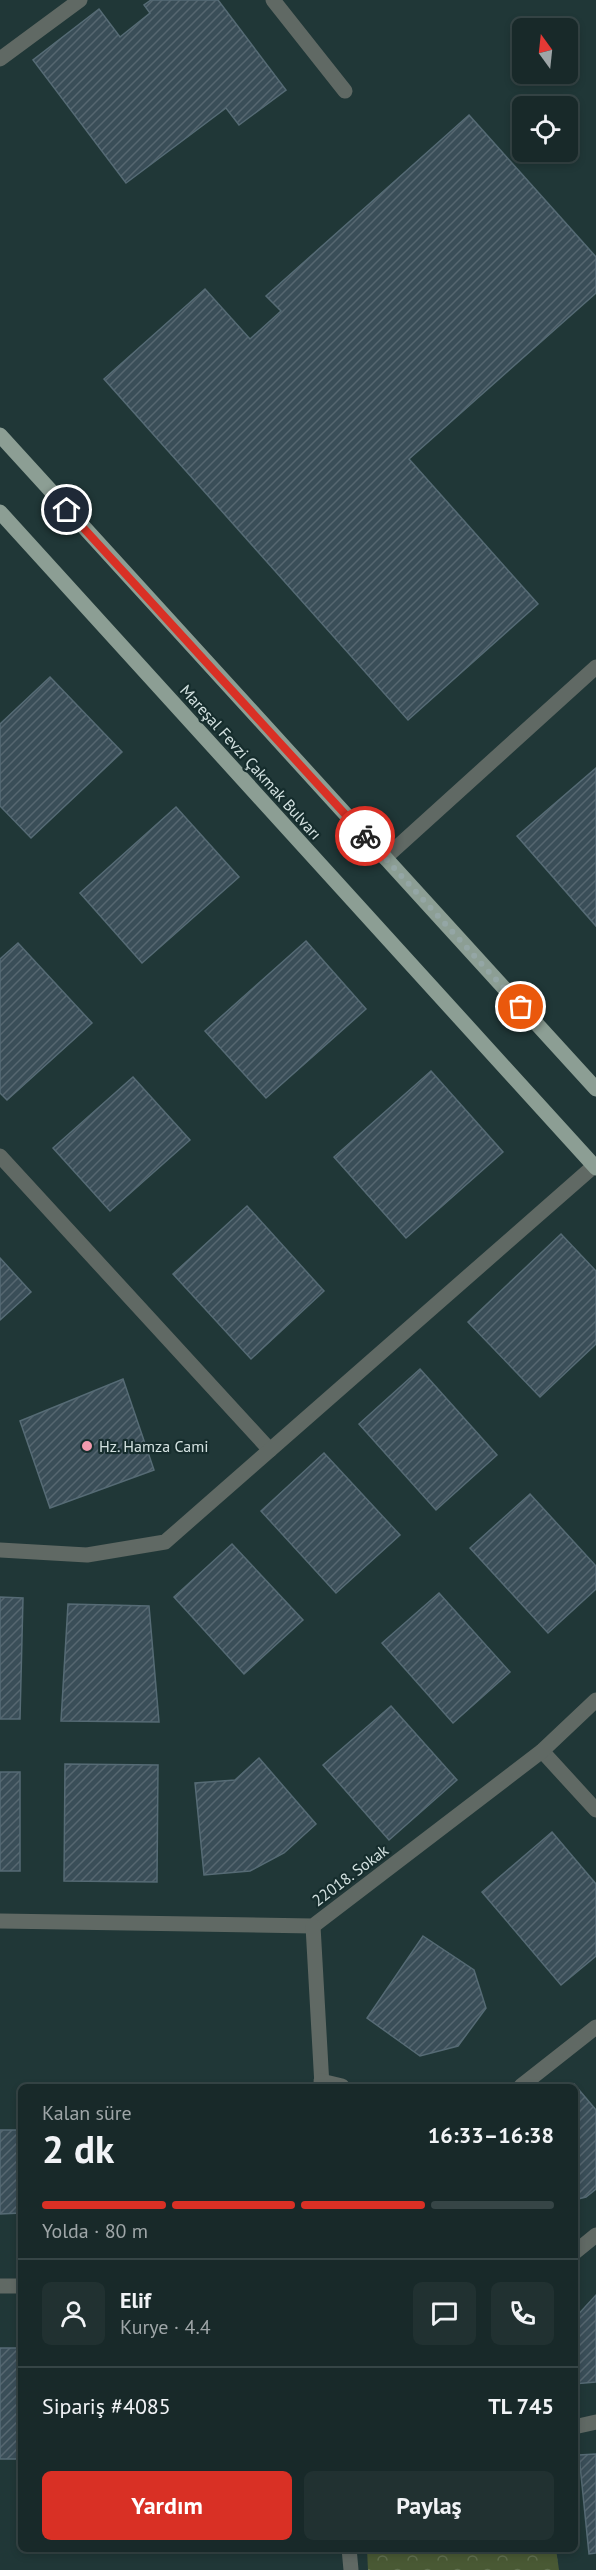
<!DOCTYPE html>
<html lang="tr">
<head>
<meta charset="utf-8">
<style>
  :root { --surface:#182929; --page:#213131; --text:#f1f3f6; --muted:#9fa6a8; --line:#364546; --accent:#d93025 }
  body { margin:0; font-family:"PT Sans",sans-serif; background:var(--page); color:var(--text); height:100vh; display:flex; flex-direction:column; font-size:22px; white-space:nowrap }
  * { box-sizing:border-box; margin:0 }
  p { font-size:20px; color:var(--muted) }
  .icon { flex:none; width:33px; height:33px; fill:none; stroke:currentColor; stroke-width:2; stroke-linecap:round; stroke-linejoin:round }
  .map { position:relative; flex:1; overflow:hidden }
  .sheet { position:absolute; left:18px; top:2084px; width:560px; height:468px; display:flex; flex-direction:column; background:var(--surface); border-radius:9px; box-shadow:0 3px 9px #0003,0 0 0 2px var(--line) }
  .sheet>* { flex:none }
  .needle { width:39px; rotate:345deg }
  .tools { position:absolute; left:512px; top:18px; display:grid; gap:12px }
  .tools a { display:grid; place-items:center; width:66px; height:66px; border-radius:9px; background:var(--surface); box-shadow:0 3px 9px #0003,0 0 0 2px var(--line); font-size:30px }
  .pin { position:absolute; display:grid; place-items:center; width:51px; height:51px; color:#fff; margin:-26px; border:3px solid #fff; border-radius:50%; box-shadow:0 2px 6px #0007 }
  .courier { position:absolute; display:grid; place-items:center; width:60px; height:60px; margin:-30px; border:4px solid #d93025; border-radius:50%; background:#fff; color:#222; box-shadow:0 2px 8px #0007 }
  .headline em { font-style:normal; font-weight:700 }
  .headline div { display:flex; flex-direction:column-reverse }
  .headline { display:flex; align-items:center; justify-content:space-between; height:102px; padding:0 24px }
  h1 { font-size:39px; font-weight:700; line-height:45px }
  .bar { display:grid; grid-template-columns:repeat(4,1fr); gap:9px 6px; align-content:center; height:72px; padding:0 24px }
  .bar i { height:8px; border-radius:4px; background:var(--line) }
  .bar .active { background:var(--accent) }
  .bar p { grid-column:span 4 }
  .line { display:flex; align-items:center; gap:15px; padding:0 24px; border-top:2px solid var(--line) }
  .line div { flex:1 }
  .round { display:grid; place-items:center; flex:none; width:63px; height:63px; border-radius:9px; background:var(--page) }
  .action { display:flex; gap:12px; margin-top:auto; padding:12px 24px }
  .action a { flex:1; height:69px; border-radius:9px; background:var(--accent); color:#fff; font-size:24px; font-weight:700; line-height:69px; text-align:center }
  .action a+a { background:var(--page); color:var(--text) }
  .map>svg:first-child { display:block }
  .park { fill:url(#park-crowns) }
  .building { fill:url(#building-hatch); stroke:#566b75; stroke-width:1.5 }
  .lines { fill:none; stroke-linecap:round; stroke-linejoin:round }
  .street { stroke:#606964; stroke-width:15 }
  .primary { stroke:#8c9e94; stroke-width:15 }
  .done { stroke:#94a6a5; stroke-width:6; stroke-dasharray:0 10.8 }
  .route { stroke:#d93025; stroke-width:8 }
  .poi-dot { fill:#f29aae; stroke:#162d2d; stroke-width:2 }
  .labels { text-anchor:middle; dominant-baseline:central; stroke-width:4.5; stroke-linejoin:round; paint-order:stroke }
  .street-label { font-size:16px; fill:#d3e1e0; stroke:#162d2d }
  .poi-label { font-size:16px; fill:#d3e1e0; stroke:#162d2d; text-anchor:start }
</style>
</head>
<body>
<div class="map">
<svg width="596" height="2570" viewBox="0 0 596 2570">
  <defs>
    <pattern id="park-crowns" width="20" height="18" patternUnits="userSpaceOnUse" patternTransform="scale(1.5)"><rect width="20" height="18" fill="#495934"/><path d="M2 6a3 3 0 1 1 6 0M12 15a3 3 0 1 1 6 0" fill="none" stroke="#627151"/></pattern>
    <pattern id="building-hatch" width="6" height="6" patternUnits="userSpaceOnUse" patternTransform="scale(1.5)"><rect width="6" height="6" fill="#3a4e58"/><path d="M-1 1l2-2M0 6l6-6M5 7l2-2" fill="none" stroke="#566770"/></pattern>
  </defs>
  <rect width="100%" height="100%" fill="#203737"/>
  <polygon class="park" points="367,2549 556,2549 559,2570 368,2570"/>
  <g class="building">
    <polygon points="151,0 218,0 286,90 239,125 226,108 126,183 33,60 99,9 120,37 150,13 144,5"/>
    <polygon points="469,115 596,257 596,293 409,459 538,604 408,720 104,379 205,289 250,339 281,311 266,296"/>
    <polygon points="50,677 122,752 31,838 0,806 0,724"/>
    <polygon points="596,768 596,926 517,836"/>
    <polygon points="176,807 239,877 142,963 80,893"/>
    <polygon points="306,941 366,1009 266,1098 205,1031"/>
    <polygon points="18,943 92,1023 7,1100 0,1093 0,959"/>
    <polygon points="431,1071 503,1152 406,1238 334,1157"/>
    <polygon points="133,1077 190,1140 110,1211 53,1148"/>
    <polygon points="247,1206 324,1291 251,1359 173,1274"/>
    <polygon points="561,1234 596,1271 596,1344 540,1397 468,1322"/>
    <polygon points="0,1258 31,1292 0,1320"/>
    <polygon points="420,1369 497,1455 436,1510 359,1424"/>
    <polygon points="123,1379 154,1470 50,1508 20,1421"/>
    <polygon points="324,1453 400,1535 336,1593 261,1511"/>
    <polygon points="530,1494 596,1566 596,1589 548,1633 470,1548"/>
    <polygon points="232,1544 303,1620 244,1674 174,1597"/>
    <polygon points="439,1593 510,1672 453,1723 382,1643"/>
    <polygon points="0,1597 23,1598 20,1719 0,1719"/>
    <polygon points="68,1604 149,1606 159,1722 61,1721"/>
    <polygon points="391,1706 457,1780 389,1840 323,1765"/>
    <polygon points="259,1758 316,1824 284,1853 250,1871 204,1875 195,1783 235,1780"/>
    <polygon points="65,1764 158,1765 157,1882 64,1881"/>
    <rect x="0" y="1772" width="20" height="99"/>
    <polygon points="552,1832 596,1884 596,1956 561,1985 482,1892"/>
    <polygon points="423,1936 474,1970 486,2008 458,2046 420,2056 367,2018"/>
    <polygon points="574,2084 596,2110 596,2189 586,2197 574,2200 574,2086 569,2086"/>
    <polygon points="0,2130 21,2130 21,2213 0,2214"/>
    <polygon points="596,2295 596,2382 574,2384 574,2319"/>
    <rect x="0" y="2348" width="21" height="111"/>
    <polygon points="596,2454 596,2553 589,2554 579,2455"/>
  </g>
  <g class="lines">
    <g class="street">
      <polyline points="273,0 345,91"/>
      <polyline points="0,59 80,0"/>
      <polyline points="385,858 596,667"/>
      <polyline points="0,1156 270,1450"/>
      <polyline points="0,1550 87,1555 165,1542 594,1166"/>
      <polyline points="542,1751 596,1810"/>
      <polyline points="0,1921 313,1926 542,1751 596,1700"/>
      <polyline points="313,1926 322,2086"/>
      <polyline points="321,2081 342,2086"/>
      <polyline points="521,2086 596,2027"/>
      <polyline points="574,2253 596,2235"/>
      <polyline points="0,2286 21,2286"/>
      <polyline points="574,2427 596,2422"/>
      <polyline points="349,2548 351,2570"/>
    </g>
    <g class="primary">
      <polyline points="0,435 596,1089"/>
      <polyline points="0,512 596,1168"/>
    </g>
  </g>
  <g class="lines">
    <polyline class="done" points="365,836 521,1007"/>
    <polyline class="route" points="67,510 365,836"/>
  </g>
  <circle class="poi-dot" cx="87" cy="1446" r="6"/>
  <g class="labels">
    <g class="street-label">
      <text transform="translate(251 762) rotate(48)">Mareşal Fevzi Çakmak Bulvarı</text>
      <text transform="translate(350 1875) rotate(-37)">22018. Sokak</text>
    </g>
    <g class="poi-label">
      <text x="99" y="1446">Hz. Hamza Cami</text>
    </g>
  </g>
</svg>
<div class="tools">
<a><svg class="needle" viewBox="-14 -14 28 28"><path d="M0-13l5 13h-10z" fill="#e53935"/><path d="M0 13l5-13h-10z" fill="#9fa6a8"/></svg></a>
<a><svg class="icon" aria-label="locate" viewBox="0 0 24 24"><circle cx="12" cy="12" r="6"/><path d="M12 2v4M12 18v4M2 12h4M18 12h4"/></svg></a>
</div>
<div class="pin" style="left:521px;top:1007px;background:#ea580c"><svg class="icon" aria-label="bag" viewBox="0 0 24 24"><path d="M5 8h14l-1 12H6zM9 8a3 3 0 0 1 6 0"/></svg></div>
<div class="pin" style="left:67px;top:510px;background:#1f2937"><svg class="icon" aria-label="home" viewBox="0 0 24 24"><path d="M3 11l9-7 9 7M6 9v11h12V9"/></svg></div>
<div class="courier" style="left:365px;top:836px"><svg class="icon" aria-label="bike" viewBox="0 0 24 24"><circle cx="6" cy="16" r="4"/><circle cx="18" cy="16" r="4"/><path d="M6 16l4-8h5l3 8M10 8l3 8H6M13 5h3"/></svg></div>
<section class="sheet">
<div class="headline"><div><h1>2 dk</h1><p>Kalan süre</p></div><em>16:33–16:38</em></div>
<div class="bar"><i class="active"></i><i class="active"></i><i class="active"></i><i></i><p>Yolda · 80 m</p></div>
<div class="line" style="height:108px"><a class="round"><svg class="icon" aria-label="person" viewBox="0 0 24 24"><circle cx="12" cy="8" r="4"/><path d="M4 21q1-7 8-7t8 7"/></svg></a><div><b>Elif</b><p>Kurye · 4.4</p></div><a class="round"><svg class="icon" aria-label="chat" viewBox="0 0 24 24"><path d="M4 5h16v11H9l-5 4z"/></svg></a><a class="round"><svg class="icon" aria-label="phone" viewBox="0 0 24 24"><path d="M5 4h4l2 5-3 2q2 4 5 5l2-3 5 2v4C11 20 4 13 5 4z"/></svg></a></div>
<div class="line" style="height:78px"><div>Sipariş #4085</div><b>TL 745</b></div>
<div class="action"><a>Yardım</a><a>Paylaş</a></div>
</section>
</div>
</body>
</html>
